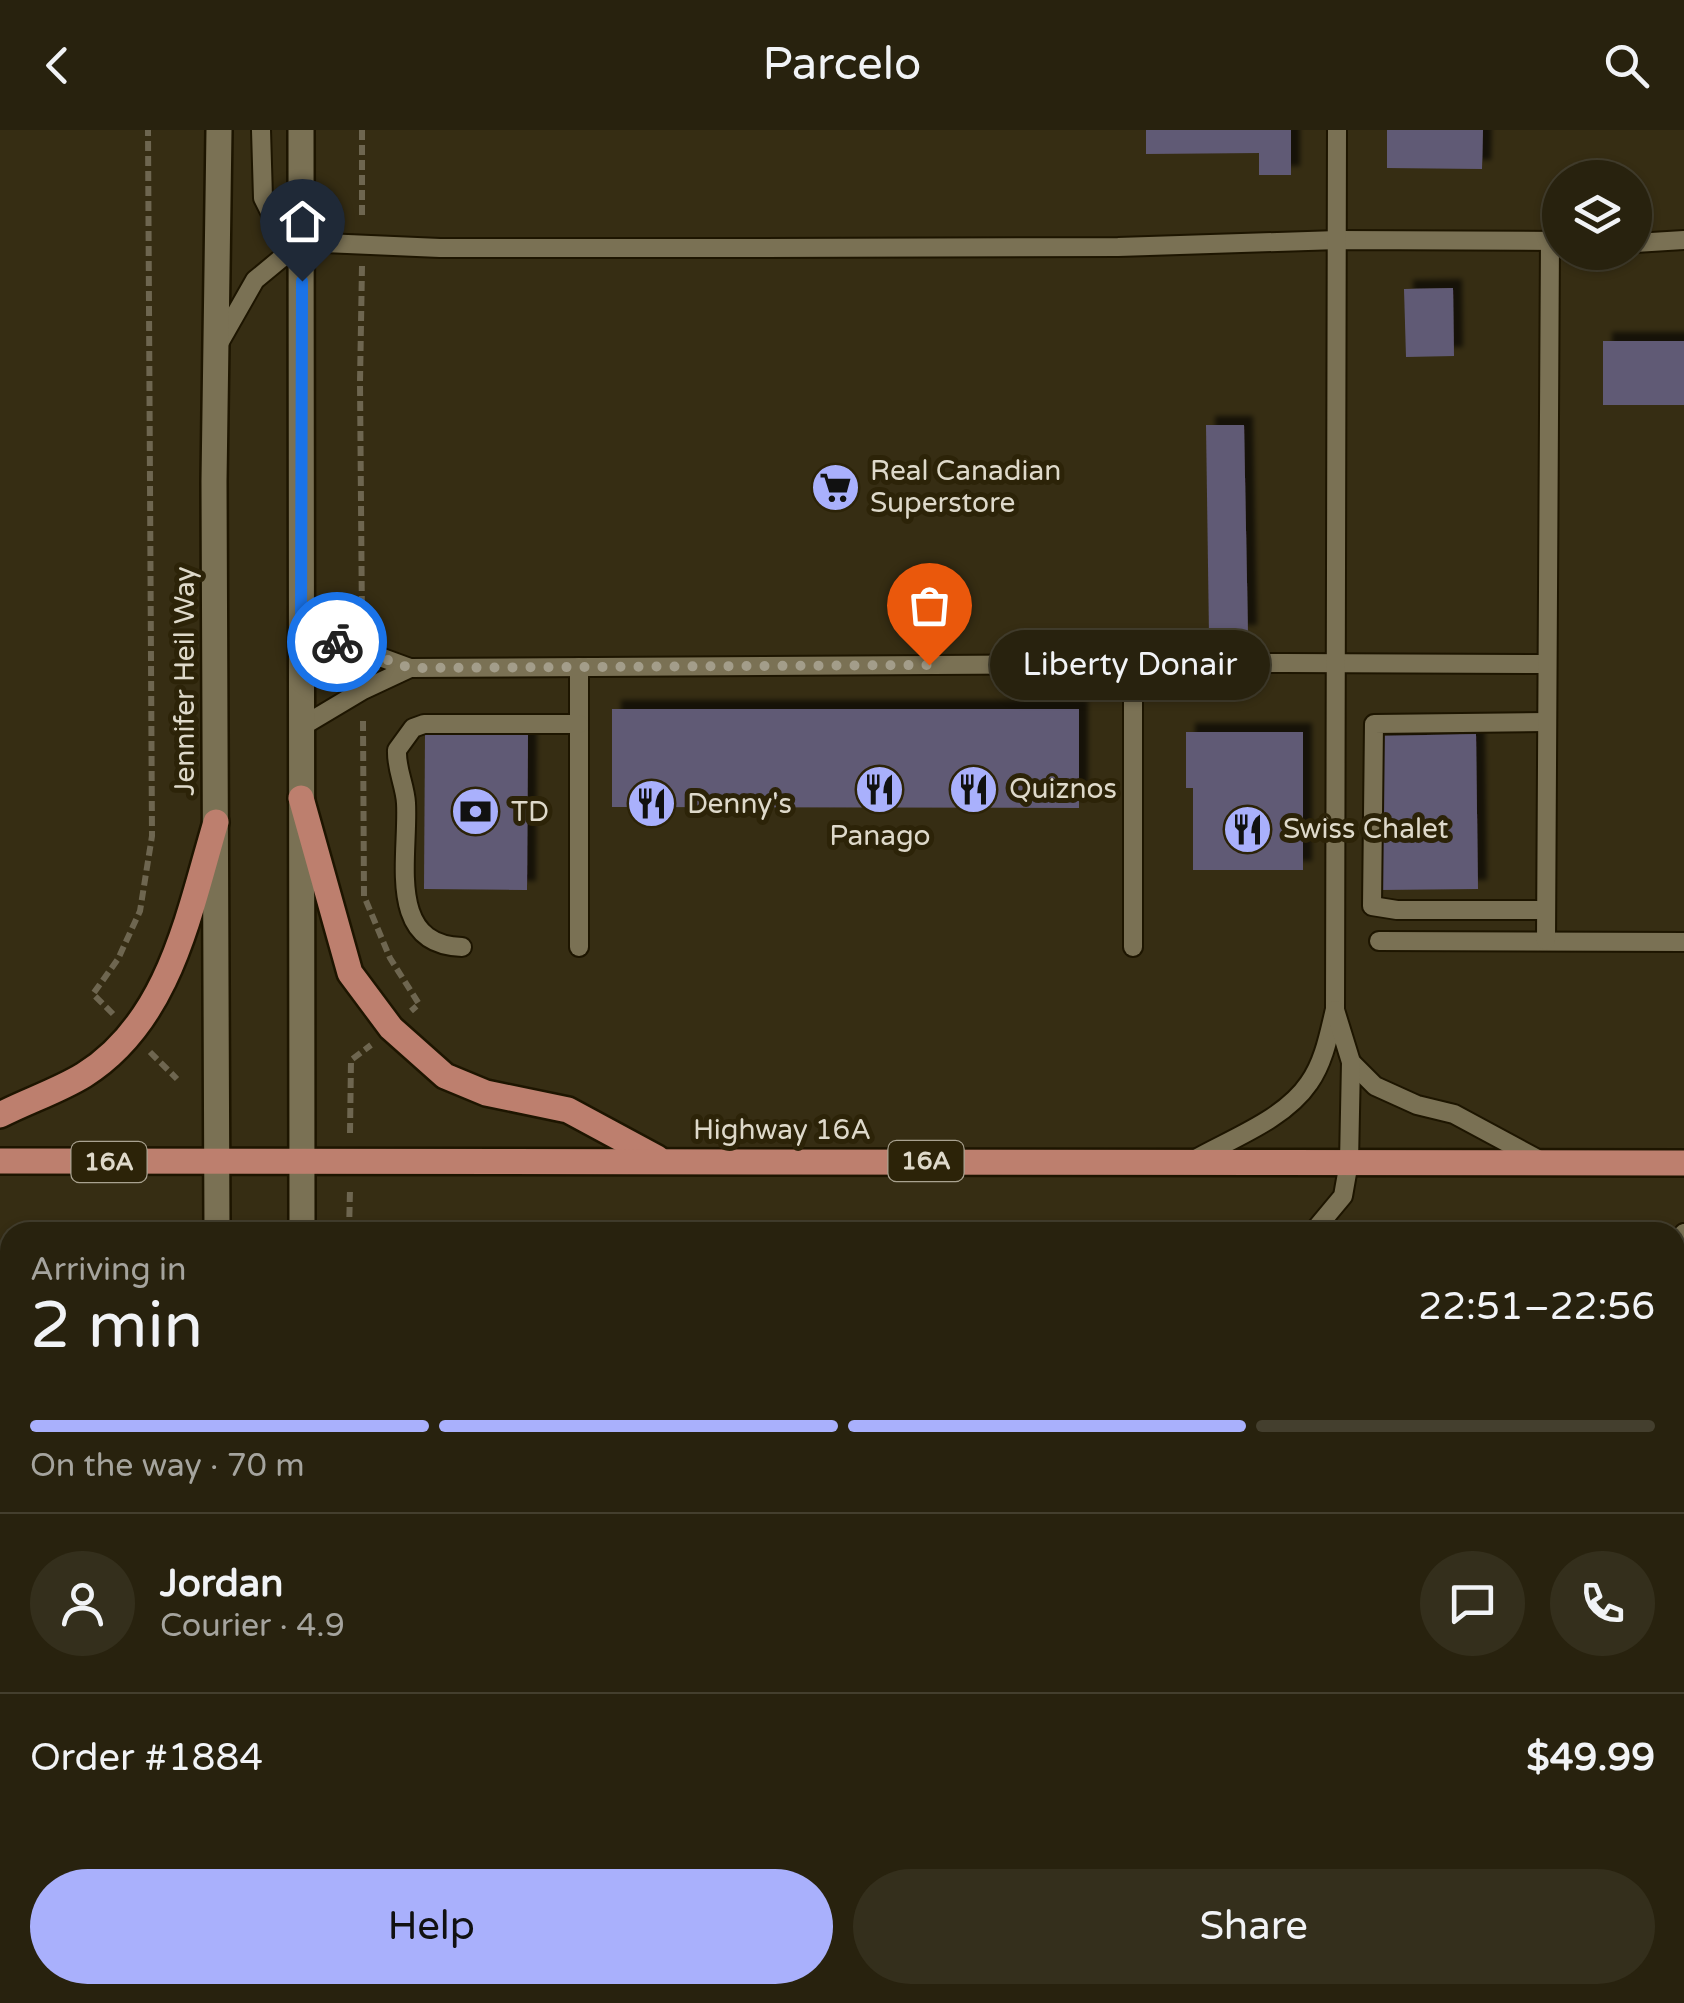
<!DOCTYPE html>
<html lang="en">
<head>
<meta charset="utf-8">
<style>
  :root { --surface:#28220e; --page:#342f1c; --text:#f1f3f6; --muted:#a5a49e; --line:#443f2e; --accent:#a9b0fc }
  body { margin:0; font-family:"Varela Round",sans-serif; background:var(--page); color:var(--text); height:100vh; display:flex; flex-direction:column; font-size:38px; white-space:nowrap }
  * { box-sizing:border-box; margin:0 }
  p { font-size:32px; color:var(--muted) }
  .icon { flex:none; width:55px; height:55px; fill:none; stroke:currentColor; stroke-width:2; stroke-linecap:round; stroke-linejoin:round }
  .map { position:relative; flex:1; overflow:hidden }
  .drawer { position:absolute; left:0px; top:1092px; width:1685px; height:782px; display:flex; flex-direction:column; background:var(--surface); border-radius:30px 30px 0 0; box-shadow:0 2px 8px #0004,0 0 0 2px var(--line) }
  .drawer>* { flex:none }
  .fabs { position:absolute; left:1542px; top:30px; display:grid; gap:20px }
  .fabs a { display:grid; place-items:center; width:110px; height:110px; border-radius:50%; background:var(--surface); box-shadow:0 2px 8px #0004,0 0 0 2px var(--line); font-size:50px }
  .pin { position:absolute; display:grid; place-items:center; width:85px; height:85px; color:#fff; margin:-102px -42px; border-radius:50% 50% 50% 0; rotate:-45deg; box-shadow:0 0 10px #0007 }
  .pin .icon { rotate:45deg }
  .courier { position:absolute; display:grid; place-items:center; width:100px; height:100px; margin:-50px; border:8px solid #1a73e8; border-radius:50%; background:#fff; color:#222; box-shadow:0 2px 12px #0007 }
  .bubble { position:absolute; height:70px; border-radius:35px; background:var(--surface); box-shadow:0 2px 8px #0004,0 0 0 2px var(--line); font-size:32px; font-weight:600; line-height:70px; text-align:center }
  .summary em { font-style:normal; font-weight:600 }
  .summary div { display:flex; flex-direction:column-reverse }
  .summary { display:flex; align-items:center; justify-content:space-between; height:170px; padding:0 30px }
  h1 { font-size:65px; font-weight:600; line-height:75px }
  .bar { display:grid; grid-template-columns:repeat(4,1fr); gap:15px 10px; align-content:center; height:120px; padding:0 30px }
  .bar i { height:12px; border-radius:8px; background:var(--line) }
  .bar .on { background:var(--accent) }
  .bar p { grid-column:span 4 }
  .line { display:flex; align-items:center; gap:25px; padding:0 30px; border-top:2px solid var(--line) }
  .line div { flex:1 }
  .round { display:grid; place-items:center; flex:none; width:105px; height:105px; border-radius:52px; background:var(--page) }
  .button { display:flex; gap:20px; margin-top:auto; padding:20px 30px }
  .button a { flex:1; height:115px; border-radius:60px; background:var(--accent); color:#111; font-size:40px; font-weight:600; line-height:115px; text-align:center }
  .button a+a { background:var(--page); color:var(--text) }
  header { display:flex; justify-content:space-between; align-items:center; height:130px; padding:0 30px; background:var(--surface); font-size:45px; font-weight:600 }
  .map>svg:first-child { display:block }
  .green { fill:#2b503a }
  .building { fill:#615a75; filter:url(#shadow) }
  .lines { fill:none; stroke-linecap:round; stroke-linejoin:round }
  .lane-casing { stroke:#1d1500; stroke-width:22 }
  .secondary-casing { stroke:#1d1500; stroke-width:30 }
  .primary-casing { stroke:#1d1500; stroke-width:30 }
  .path { stroke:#6e6650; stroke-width:6; stroke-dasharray:10 5; stroke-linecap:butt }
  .lane { stroke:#7a7154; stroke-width:18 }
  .secondary { stroke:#7a7154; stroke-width:25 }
  .primary { stroke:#bd7f6e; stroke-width:25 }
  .done { stroke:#a39d8a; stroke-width:10; stroke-dasharray:0 18 }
  .route { stroke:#1a73e8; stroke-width:12 }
  .labels { text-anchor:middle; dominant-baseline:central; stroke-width:10; stroke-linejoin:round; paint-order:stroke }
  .shield { fill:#2c2308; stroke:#a9a290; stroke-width:2.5 }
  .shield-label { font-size:25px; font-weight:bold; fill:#ded9ca }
  .poi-label { font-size:28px; fill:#ded9ca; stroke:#2c2308; text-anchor:start }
  .street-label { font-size:28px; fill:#ded9ca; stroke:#2c2308 }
</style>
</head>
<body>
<header><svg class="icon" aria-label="back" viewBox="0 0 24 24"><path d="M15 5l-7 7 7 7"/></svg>Parcelo<svg class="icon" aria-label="search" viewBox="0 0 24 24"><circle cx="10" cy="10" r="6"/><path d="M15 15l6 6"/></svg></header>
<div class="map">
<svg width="1684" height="1873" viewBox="0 0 1684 1873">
  <defs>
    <filter id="shadow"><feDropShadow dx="9" dy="-9" stdDeviation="2.5" flood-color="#0009"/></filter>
  </defs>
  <rect width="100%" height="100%" fill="#362d13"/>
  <polygon class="green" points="0,1237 10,1239 10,1792 0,1792"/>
  <g class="building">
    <polygon points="1146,0 1291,0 1291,45 1259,45 1259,23 1146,24"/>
    <polygon points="1387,0 1483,0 1482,39 1387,38"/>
    <polygon points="1453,158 1454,226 1406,227 1404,159"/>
    <rect x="1603" y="211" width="81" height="64"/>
    <polygon points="1206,295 1244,295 1248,504 1209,505"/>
    <polygon points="612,579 1079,579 1079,678 612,677"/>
    <polygon points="1186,602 1303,602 1303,740 1193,740 1193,658 1186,658"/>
    <polygon points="1476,604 1478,759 1380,760 1377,606"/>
    <polygon points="425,605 528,605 527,760 424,759"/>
  </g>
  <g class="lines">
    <defs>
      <g id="lane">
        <polyline points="261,0 263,68 273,88 301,112 440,118 722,118 1118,117 1338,110 1560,111"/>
        <polyline points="1635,113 1684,110"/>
        <polyline points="218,215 255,150 301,112"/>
        <polyline points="301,498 410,538 1287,533 1547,534"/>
        <polyline points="1133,534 1133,817"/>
        <polyline points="579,537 579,817"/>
        <polyline points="301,597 363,560 410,538"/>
        <polyline points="1546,780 1397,780 1372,776 1374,594 1547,592"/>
        <polyline points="1379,811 1684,812"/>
        <polyline points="1546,811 1550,111"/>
        <path d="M462 817C385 815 409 726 406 673 405 655 396 639 397 620L413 598 424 594H579"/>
        <polyline points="1351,932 1375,956 1417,975 1454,984 1543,1032"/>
        <path d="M1192 1031C1230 1009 1284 990 1309 953 1324 932 1329 904 1335 879L1337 0"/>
        <polyline points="1313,1102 1343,1066 1349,1032 1351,932 1335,880"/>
        <polyline points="1675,1115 1684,1103"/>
        <polyline points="1675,1301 1684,1328"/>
        <polyline points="0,1459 10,1459"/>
        <polyline points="1675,1607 1684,1607"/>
        <polyline points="0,1670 10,1670"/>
        <polyline points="69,1873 70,1865"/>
        <polyline points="645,1873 645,1865"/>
      </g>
      <g id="secondary">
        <polyline points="301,0 302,1102"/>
        <polyline points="217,1102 214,351 219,0"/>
        <polyline points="214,1873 214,1865"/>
        <polyline points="300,1873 300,1865"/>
      </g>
      <g id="primary">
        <polyline points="301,668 350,843 391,898 445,946 486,963 568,980 657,1028"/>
        <path d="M0 985C27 971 58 961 84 945 170 891 189 782 216 692"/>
        <polyline points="0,1031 1684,1033"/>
        <polyline points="1675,1146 1684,1146"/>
        <polyline points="0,1153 10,1153"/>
        <polyline points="0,1210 10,1212"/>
      </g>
    </defs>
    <use href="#lane" class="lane-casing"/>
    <use href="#secondary" class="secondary-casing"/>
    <use href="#primary" class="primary-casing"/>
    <g class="path">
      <polyline points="362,0 362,89"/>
      <polyline points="362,136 360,252 362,494"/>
      <polyline points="363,591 364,766 390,828 419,874 411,881"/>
      <polyline points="113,884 93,864 118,829 140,781 152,706 148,0"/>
      <polyline points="150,922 177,949"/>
      <polyline points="350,1003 351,930 371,915"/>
      <polyline points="349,1102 350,1060"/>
      <polyline points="0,1259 10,1260"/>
      <polyline points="364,1873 364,1865"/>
    </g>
    <use href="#lane" class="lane"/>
    <use href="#secondary" class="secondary"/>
    <use href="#primary" class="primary"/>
  </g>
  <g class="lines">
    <polyline class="done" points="337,512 410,538 929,535"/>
    <polyline class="route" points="302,151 301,498 337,512"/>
  </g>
  <defs>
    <symbol id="supermarket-disc" viewBox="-11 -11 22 22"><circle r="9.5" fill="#a9b0fc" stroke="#2c2308"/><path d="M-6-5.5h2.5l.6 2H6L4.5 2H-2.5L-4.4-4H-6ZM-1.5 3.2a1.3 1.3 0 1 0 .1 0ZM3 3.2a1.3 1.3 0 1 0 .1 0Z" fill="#111"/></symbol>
    <symbol id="restaurant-disc" viewBox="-11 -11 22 22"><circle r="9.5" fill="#a9b0fc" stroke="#2c2308"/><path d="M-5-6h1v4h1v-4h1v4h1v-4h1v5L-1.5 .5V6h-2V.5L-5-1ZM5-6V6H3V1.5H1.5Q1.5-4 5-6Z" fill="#111"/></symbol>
    <symbol id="bank-disc" viewBox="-11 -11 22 22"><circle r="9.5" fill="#a9b0fc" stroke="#2c2308"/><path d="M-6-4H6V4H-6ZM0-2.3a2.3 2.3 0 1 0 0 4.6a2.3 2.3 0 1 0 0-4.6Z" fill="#111"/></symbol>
  </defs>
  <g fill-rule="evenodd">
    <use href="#supermarket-disc" x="808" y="330" width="55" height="55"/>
    <use href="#restaurant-disc" x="852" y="632" width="55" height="55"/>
    <use href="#restaurant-disc" x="946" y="632" width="55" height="55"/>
    <use href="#restaurant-disc" x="624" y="646" width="55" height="55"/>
    <use href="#bank-disc" x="448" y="654" width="55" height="55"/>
    <use href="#restaurant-disc" x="1220" y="672" width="55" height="55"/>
  </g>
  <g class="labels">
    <g class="shield">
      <rect x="888.5" y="1011" width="75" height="40" rx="8"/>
      <rect x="71.5" y="1012" width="75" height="40" rx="8"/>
    </g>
    <g class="shield-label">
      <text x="926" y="1031">16A</text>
      <text x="109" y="1032">16A</text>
    </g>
    <g class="poi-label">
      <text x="870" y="341">Real Canadian<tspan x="870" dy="32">Superstore</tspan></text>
      <text x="1009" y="659">Quiznos</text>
      <text x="687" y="674">Denny's</text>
      <text x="511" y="682">TD</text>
      <text x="1283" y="699">Swiss Chalet</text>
      <text x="880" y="706" text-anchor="middle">Panago</text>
    </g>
    <g class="street-label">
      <text transform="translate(185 551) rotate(-90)">Jennifer Heil Way</text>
      <text x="782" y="1000">Highway 16A</text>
    </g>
  </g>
</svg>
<div class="fabs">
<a><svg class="icon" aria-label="layers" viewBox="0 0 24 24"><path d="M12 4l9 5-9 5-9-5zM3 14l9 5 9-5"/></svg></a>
</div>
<div class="pin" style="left:929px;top:535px;background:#ea580c"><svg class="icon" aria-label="bag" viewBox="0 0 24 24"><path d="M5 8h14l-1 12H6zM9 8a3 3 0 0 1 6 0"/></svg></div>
<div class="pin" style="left:302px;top:151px;background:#1f2937"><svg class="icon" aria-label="home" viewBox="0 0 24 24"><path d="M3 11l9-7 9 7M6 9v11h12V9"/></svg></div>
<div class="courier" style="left:337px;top:512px"><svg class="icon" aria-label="bike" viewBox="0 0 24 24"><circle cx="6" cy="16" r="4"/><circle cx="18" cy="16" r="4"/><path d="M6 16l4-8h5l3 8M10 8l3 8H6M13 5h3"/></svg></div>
<div class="bubble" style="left:990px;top:500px;width:280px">Liberty Donair</div>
<section class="drawer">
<div class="summary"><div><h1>2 min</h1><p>Arriving in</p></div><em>22:51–22:56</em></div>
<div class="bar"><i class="on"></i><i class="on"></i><i class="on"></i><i></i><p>On the way · 70 m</p></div>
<div class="line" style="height:180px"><a class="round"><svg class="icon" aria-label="person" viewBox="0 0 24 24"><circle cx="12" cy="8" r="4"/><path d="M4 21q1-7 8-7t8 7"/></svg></a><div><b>Jordan</b><p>Courier · 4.9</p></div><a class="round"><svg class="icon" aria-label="chat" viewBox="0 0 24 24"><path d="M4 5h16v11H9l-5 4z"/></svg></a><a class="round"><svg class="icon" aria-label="phone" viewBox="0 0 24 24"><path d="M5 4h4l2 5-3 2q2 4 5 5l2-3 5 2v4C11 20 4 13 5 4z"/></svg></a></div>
<div class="line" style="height:130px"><div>Order #1884</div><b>$49.99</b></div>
<div class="button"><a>Help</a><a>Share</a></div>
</section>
</div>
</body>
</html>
